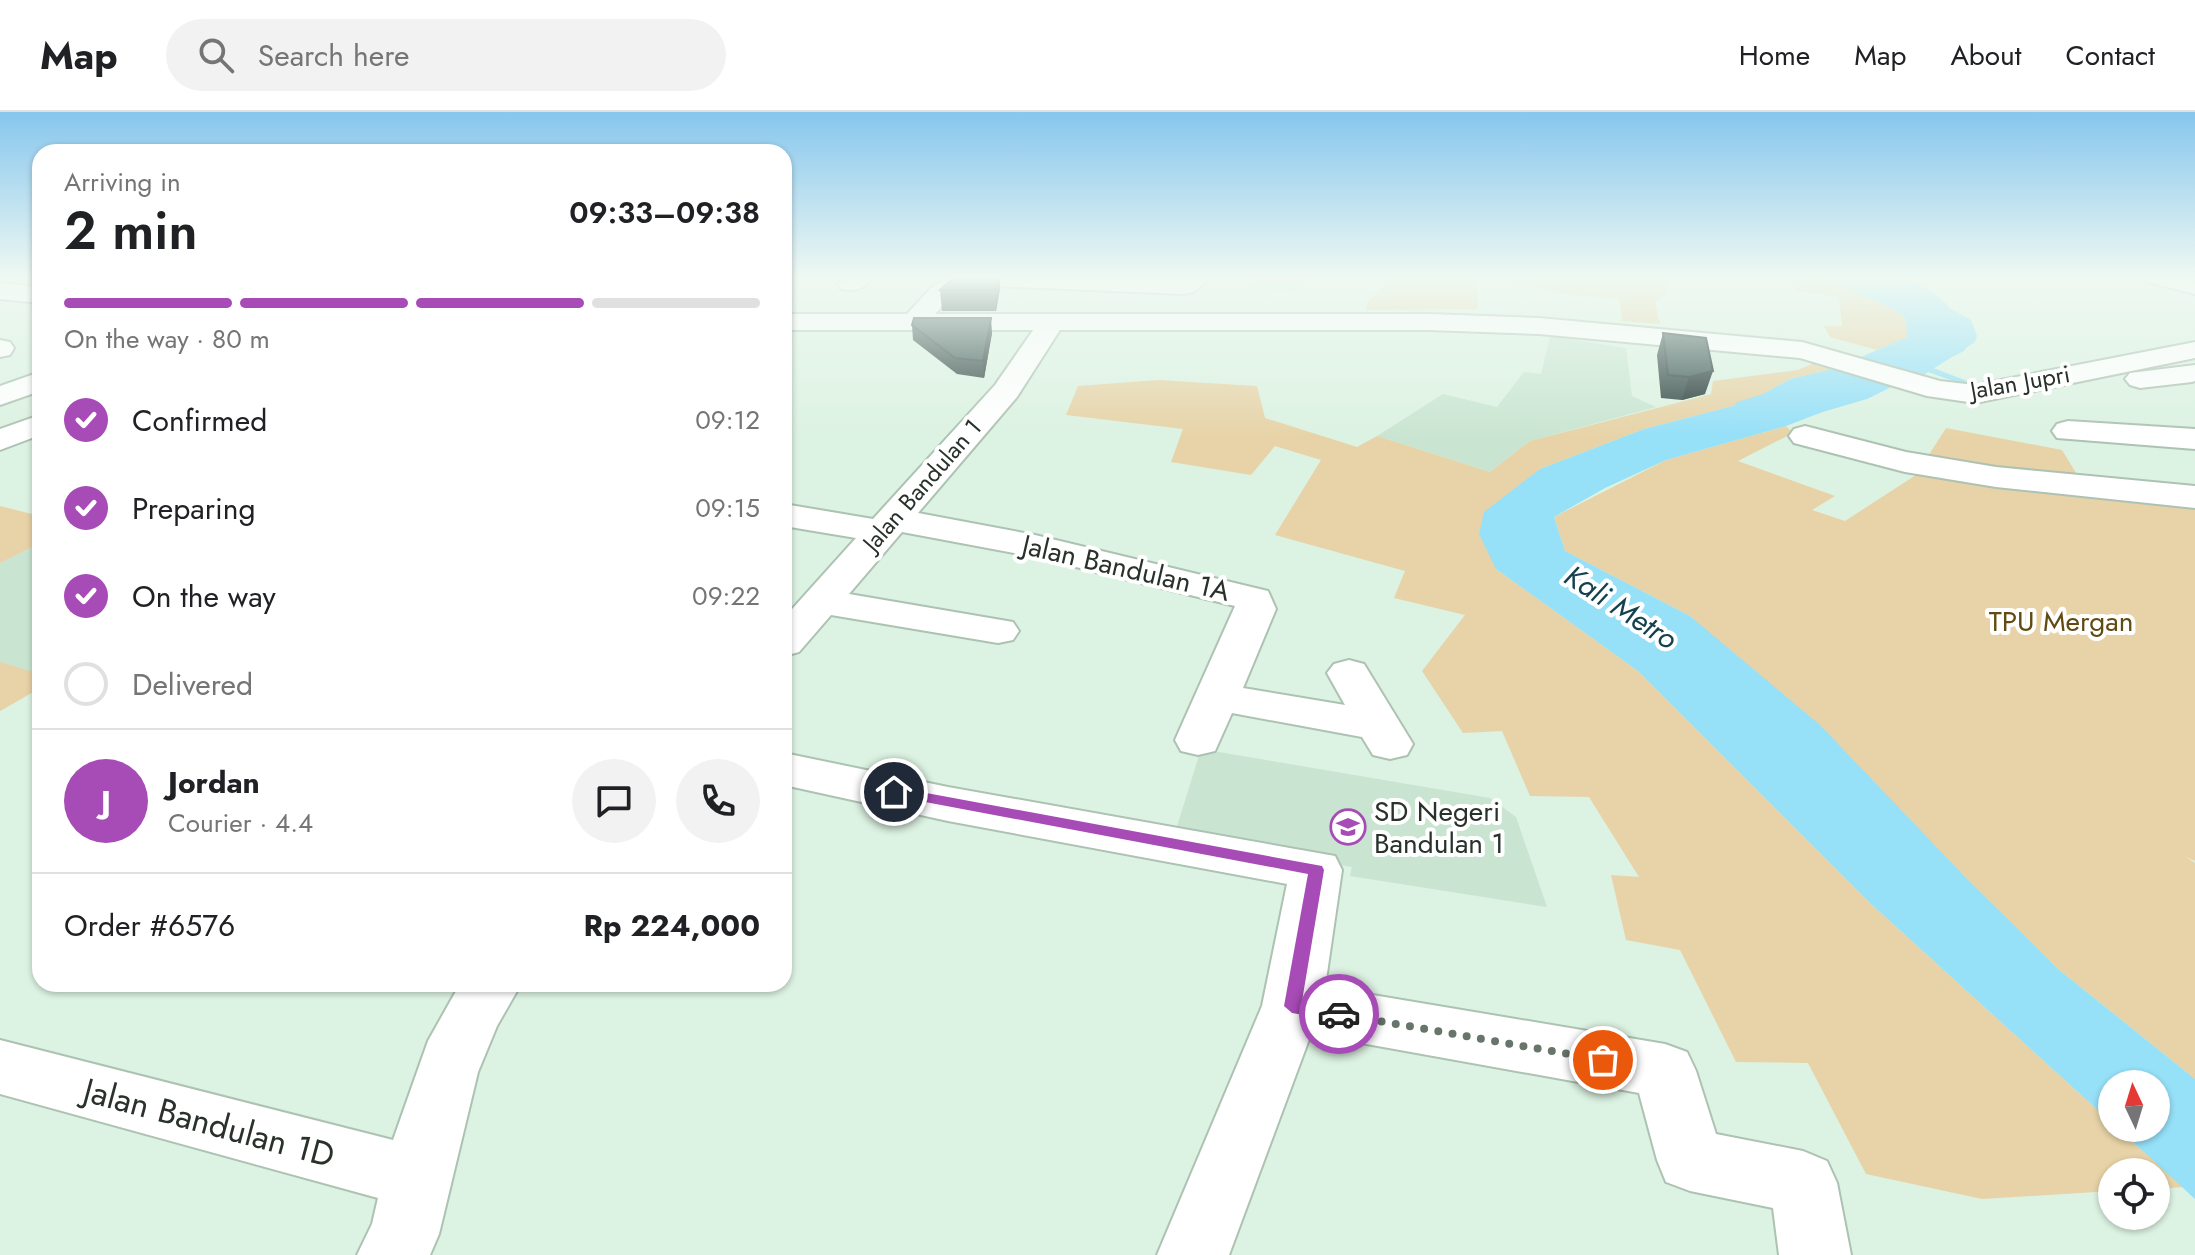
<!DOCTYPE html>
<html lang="en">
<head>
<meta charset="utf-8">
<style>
  :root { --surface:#fff; --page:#f2f2f2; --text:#202124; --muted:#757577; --line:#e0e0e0; --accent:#a74bb6 }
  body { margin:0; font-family:Jost,sans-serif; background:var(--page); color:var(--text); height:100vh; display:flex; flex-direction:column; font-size:30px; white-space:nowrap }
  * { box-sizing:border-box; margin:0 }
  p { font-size:26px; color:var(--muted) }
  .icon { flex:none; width:44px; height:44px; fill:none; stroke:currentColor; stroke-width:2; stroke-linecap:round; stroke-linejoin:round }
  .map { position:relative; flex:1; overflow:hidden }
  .details { position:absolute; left:32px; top:32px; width:760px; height:848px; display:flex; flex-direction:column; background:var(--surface); border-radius:24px; box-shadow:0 2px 6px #0004 }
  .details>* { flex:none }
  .needle { width:52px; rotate:356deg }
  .fabs { position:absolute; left:2098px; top:958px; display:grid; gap:16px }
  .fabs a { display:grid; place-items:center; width:72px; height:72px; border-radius:50%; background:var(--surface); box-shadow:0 2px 6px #0004; font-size:40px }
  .pin { position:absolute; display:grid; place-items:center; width:68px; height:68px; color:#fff; margin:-34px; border:4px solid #fff; border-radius:50%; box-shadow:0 2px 8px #0007 }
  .courier { position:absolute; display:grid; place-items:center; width:80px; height:80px; margin:-40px; border:6px solid #a74bb6; border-radius:50%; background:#fff; color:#222; box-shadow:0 2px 10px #0007 }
  .overview em { font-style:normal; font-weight:600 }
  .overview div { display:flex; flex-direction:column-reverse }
  .overview { display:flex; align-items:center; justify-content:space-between; height:136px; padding:0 32px }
  h1 { font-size:52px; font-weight:600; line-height:60px }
  .bar { display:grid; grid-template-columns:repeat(4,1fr); gap:12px 8px; align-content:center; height:96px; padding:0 32px }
  .bar i { height:10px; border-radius:6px; background:var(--line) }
  .bar .current { background:var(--accent) }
  .bar p { grid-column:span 4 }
  .line { display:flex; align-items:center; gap:20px; padding:0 32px; border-top:2px solid var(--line) }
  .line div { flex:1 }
  .round { display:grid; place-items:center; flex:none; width:84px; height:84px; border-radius:42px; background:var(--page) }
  ol { padding:0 32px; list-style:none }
  li { display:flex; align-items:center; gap:24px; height:88px }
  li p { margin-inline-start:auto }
  li .icon { padding:8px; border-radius:50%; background:var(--accent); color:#fff; stroke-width:4 }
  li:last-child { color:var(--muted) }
  li i { width:44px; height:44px; border:4px solid var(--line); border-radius:50% }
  header { display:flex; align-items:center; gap:48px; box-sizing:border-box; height:112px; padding:0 40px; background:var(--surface); border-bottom:2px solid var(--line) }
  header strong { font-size:38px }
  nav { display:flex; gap:44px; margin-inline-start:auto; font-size:28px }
  .search { width:560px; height:72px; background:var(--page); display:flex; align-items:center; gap:20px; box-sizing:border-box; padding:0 28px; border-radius:44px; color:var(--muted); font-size:30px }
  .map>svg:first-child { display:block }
  .built { fill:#c9e5d1 }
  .green { fill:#e7d3a7 }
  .water { fill:#96e0f8 }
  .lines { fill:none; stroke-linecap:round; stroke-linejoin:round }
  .stream { fill:#96e0f8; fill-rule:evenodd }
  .river { fill:#96e0f8; fill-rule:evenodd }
  .minor-casing { stroke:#adc2b2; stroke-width:4 }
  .secondary-casing { stroke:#adc2b2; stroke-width:4 }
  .minor { fill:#fff; fill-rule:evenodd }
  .secondary { fill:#fff; fill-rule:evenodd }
  .wall { fill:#2f4643 }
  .shaded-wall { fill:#263937 }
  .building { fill:#37514e; stroke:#263937; stroke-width:2 }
  .route { fill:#a74bb6 }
  .done { stroke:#68756b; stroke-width:8; stroke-dasharray:0 14.4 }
  .labels { text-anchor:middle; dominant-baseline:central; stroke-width:8; stroke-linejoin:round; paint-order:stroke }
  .far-street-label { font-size:24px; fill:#29312b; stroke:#fff }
  .street-label { font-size:28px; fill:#29312b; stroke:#fff }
  .park-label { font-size:28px; fill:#614b11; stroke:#fff }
  .poi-label { font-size:28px; fill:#29312b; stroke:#fff; text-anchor:start }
  .water-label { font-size:30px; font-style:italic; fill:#15414e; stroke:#fff }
  .near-street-label { font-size:34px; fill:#29312b; stroke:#fff }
</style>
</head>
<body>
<header>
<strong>Map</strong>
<div class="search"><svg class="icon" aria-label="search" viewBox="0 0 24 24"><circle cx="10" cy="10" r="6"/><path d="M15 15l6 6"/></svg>Search here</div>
<nav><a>Home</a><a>Map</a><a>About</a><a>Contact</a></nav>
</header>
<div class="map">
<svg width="2195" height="1143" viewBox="0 0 2195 1143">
  <rect width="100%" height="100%" fill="#dcf2e2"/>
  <g class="built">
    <polygon points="1254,165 1314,165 1297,180 1246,177"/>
    <polygon points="1550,224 1626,236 1632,284 1656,295 1530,329 1490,360 1377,324 1443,282 1497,295 1524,260 1541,262"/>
    <polygon points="40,431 40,576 0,599 0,451"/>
    <polygon points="1201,637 1490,686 1516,705 1547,795 1350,764 1352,755 1174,724"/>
  </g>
  <g class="green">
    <polygon points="1392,165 1670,165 1667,181 1655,191 1660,212 1622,209 1619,187 1563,182 1506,169 1475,166 1478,197 1366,198 1367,191"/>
    <polygon points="1755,165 1820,165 1842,172 1892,192 1906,207 1908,225 1877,238 1830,225 1824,214 1842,214 1839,185 1796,179 1789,168"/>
    <polygon points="1814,251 1832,257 1790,267 1748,290 1644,317 1540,357 1496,457 1638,559 1870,791 2112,1011 2112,1016 2118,1016 2183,1075 2156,1077 2156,1060 2112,1060 2112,1079 1982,1087 1866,1062 1808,951 1736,950 1680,838 1626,828 1611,763 1639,765 1589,685 1530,684 1502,619 1463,621 1422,559 1465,503 1394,486 1405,459 1275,423 1321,348 1275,334 1251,363 1171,350 1183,317 1066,303 1078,274 1158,268 1257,274 1265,306 1357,335 1377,324 1490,360 1530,329 1711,282 1713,269 1798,258"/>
    <polygon points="1786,314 1793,321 1738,349 1835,384 1812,398 1845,409 1916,363 1946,316 2062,338 2086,377 2195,389 2195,749 2186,745 2195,751 2195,967 2058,857 1690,504 1565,439 1554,405 1666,348"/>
    <polygon points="0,394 40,404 40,431 0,451"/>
    <polygon points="0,550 40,562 40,576 0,599"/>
  </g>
  <g class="water">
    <polygon points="1820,165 1882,165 1913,176 1971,208 1977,224 1975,230 1922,264 1861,245 1907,225 1906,207 1892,192"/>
    <polygon points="1832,257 1887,275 1786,314 1666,348 1605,376 1554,405 1565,439 1690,504 1820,613 1966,766 2058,857 2195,967 2195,1087 2118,1016 2156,1016 2156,972 2112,972 2112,1011 1870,791 1638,559 1496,457 1479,422 1484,400 1540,357 1644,317 1748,290 1790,267"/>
  </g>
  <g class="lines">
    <polygon class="stream" points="1912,250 1918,250 1980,274 1972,276 1912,254"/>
    <path class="river" d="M1838 165C1905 161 1937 166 1972 228L1964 239 1867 287 1757 319 1737 314 1728 302 1737 290 1827 263 1917 222C1901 187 1857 192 1838 165Z"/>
    <defs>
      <g id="minor">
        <path d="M845 165H873C866 176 854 180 841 177L838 172Z"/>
        <polygon points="948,165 1180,167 1211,165 1194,180 1185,182 970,173 951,184 923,216 905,216 901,210 905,204 933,174"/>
        <polygon points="2145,165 2195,167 2195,182 2148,170"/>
        <polygon points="1052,202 1061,204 1065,210 1017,285 918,401 1035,423 1268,479 1276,497 1243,576 1345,593 1327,561 1334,552 1349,548 1364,552 1413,632 1407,643 1390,647 1373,643 1362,625 1232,601 1215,639 1198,643 1181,639 1175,628 1235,494 1035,445 902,420 849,482 1013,510 1019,519 1013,528 998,531 831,503 799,540 784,544 784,506 856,426 784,414 784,392 873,407 995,273 1043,204"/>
        <polygon points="0,228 10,230 14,236 10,243 0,245"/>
        <polygon points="2195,253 2195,269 2192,270 2140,276 2130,273 2125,267 2130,261"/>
        <polygon points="40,260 40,279 0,293 0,274"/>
        <polygon points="40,303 40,323 0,338 0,317"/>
        <polygon points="2068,309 2195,317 2195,337 2057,326 2052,319 2057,312"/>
        <polygon points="1805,314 1906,340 1996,355 2195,374 2195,396 1996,375 1905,360 1794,331 1789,324 1794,317"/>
        <polygon points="784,641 948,675 1335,744 1342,758 1325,875 1665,932 1687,940 1696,959 1716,1022 1803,1039 1827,1049 1837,1071 1851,1143 1779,1143 1773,1096 1690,1079 1666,1070 1657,1048 1639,981 1311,922 1229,1143 1157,1143 1262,894 1287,772 948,709 784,673"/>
        <polygon points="460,872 521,872 497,914 478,960 439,1122 430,1143 357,1143 372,1112 378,1086 0,982 0,928 393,1028 428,929"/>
      </g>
      <g id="secondary">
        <polygon points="0,171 40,175 40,191 0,187"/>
        <polygon points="784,202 1429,202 1539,206 1802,230 1940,269 1975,273 2195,230 2195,246 1975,291 1927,284 1800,246 1539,222 1429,218 784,218"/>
      </g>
    </defs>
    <use href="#minor" class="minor-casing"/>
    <use href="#secondary" class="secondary-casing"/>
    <use href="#minor" class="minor"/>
    <use href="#secondary" class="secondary"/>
  </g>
  <g class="wall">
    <polygon points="1000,177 996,199 942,199 940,178"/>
    <polygon points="912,213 992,221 984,266 957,262 913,228"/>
    <polygon points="1663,221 1705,282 1682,288 1661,286 1657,243"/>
  </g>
  <g class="shaded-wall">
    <polygon points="998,165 1000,165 1000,177 996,199 995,178"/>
    <polygon points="991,206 992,221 984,266 983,249"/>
    <polygon points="1713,259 1705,282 1682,288 1689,265"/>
  </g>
  <g class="building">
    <polygon points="954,165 998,165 995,178 940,178"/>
    <polygon points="914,206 991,206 983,249 955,246 912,213"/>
    <polygon points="1663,221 1706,226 1713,259 1689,265 1668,263"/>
  </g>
  <linearGradient id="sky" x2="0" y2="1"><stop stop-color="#87c6ee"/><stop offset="0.51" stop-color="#eff9f2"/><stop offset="1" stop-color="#eff9f2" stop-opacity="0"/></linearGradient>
  <rect width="2195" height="325" fill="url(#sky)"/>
  <polygon class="route" points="894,675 1322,754 1324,758 1302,889 1345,897 1347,902 1345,907 1339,909 1292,901 1284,894 1308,762 888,683 888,677"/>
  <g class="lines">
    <polyline class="done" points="1339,902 1603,948"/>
  </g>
  <defs>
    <symbol id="school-ring" viewBox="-11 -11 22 22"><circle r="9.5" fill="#fff" stroke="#a74bb6" stroke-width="1.5"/><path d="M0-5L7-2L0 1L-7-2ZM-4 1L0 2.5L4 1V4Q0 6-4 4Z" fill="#a74bb6"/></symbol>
  </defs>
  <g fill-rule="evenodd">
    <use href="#school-ring" x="1328" y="695" width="40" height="40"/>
  </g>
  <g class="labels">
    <g class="far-street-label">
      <text transform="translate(2020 270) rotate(-10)">Jalan Jupri</text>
      <text transform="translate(922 373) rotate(-49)">Jalan Bandulan 1</text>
    </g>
    <g class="street-label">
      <text transform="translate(1126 456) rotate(13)">Jalan Bandulan 1A</text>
    </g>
    <g class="park-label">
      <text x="2061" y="509">TPU Mergan</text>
    </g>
    <g class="poi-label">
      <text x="1374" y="699">SD Negeri<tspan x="1374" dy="32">Bandulan 1</tspan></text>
    </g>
    <g class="water-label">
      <text transform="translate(1621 495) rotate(33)">Kali Metro</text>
    </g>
    <g class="near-street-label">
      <text transform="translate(209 1011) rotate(15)">Jalan Bandulan 1D</text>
    </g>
  </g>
</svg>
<div class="fabs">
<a><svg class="needle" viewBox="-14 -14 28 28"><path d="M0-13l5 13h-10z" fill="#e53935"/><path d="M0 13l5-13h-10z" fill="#757577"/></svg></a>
<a><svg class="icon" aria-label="locate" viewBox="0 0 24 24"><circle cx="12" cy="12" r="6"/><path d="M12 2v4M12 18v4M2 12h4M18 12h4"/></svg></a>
</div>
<div class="pin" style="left:1603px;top:948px;background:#ea580c"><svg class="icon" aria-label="bag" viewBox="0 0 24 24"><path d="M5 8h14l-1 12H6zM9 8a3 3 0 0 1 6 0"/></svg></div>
<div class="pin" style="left:894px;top:680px;background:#1f2937"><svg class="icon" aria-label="home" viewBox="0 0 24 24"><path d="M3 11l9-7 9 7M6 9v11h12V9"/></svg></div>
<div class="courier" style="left:1339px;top:902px"><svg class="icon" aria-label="car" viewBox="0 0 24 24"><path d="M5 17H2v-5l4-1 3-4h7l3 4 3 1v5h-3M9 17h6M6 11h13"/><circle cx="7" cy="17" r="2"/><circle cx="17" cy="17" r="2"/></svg></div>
<section class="details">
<div class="overview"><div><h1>2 min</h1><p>Arriving in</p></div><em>09:33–09:38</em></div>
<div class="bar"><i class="current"></i><i class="current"></i><i class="current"></i><i></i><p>On the way · 80 m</p></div>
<ol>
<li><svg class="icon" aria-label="check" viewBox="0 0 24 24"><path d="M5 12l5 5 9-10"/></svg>Confirmed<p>09:12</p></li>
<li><svg class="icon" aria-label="check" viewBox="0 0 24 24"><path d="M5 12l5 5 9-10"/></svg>Preparing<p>09:15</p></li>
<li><svg class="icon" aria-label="check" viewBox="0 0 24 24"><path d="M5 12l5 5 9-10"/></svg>On the way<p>09:22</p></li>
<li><i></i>Delivered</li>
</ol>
<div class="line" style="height:144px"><b class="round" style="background:var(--accent);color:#fff">J</b><div><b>Jordan</b><p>Courier · 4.4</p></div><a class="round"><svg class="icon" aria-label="chat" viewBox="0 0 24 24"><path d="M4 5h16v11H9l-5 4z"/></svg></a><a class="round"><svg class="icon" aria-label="phone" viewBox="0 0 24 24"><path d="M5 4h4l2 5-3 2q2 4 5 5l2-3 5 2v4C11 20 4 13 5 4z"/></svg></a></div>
<div class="line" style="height:104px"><div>Order #6576</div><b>Rp 224,000</b></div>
</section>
</div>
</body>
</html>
